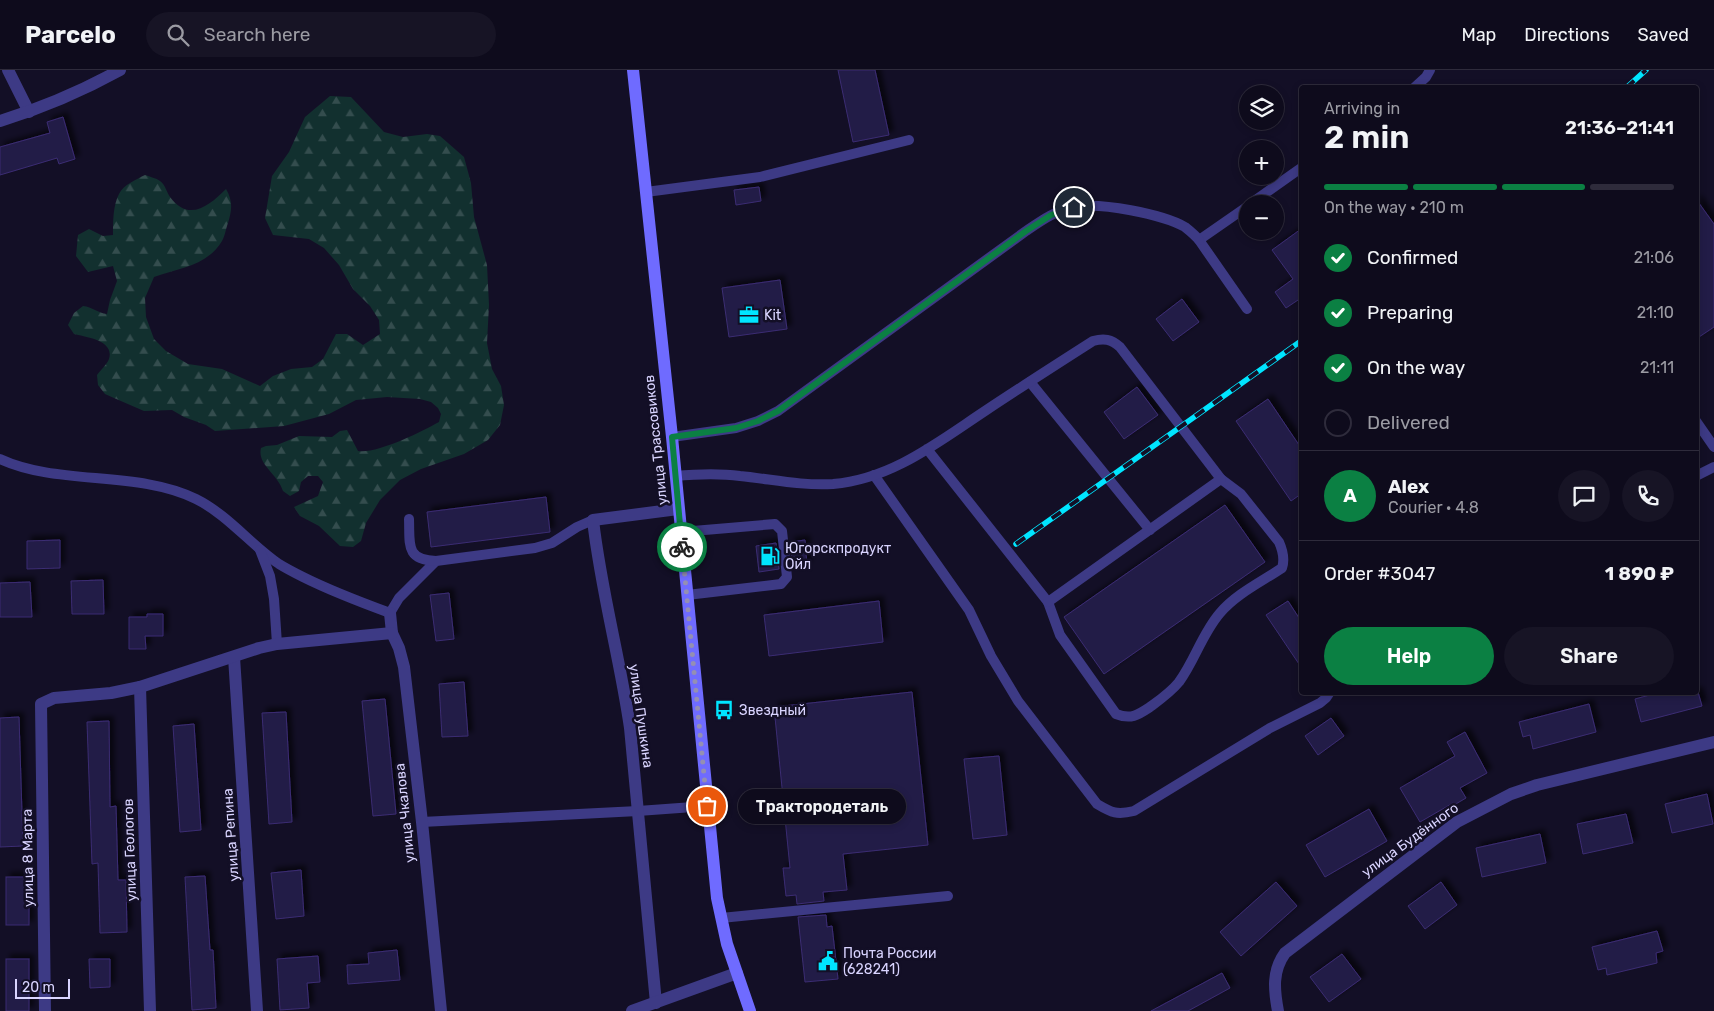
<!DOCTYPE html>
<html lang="en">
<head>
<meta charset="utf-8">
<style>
  :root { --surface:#0e0b1c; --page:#171425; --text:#f1f3f6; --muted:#9b9ba3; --line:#2e2b3b; --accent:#0b8043 }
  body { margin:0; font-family:Rubik,sans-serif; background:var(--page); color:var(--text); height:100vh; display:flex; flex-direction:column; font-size:19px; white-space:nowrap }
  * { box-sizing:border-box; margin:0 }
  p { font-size:16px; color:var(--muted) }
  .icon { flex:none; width:28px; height:28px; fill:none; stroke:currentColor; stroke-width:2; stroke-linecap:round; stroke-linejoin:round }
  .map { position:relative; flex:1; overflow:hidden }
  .sheet { position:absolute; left:1299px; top:15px; width:400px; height:610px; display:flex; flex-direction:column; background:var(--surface); border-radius:5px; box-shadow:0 2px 8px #0003,0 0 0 1px var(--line) }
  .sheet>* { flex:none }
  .buttons { position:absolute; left:1239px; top:15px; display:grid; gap:10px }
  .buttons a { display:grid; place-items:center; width:45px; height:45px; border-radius:50%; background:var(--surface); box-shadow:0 2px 8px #0003,0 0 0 1px var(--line); font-size:25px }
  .scale { position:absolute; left:15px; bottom:12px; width:55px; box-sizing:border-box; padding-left:5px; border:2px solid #d9d4ff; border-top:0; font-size:14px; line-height:18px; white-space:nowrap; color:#d9d4ff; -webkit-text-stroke:4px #130f26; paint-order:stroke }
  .pin { position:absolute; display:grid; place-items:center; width:42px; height:42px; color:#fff; margin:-21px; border:2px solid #fff; border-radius:50%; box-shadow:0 1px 5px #0007 }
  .courier { position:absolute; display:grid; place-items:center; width:50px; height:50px; margin:-25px; border:4px solid #0b8043; border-radius:50%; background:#fff; color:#222; box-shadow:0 1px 6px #0007 }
  .bubble { position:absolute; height:35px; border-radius:18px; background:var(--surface); box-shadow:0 2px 8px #0003,0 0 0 1px var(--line); font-size:16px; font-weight:600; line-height:35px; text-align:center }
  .head em { font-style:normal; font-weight:600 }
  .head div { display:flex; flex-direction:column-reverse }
  .head { display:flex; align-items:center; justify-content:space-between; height:85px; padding:0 25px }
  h1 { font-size:32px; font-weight:600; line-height:38px }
  .bar { display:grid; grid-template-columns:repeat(4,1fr); gap:8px 5px; align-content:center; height:60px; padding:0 25px }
  .bar i { height:6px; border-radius:4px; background:var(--line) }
  .bar .current { background:var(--accent) }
  .bar p { grid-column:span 4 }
  .line { display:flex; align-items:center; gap:12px; padding:0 25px; border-top:1px solid var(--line) }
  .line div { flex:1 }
  .round { display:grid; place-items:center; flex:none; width:52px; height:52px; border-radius:26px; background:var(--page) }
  ol { padding:0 25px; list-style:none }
  li { display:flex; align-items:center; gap:15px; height:55px }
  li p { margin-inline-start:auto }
  li .icon { padding:5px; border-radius:50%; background:var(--accent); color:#fff; stroke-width:4 }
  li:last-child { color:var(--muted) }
  li i { width:28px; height:28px; border:2px solid var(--line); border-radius:50% }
  .primary-button { display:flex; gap:10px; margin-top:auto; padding:10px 25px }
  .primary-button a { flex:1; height:58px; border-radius:30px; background:var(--accent); color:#fff; font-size:20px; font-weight:600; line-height:58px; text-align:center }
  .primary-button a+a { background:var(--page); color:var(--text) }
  header { display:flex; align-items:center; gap:30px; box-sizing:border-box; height:70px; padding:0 25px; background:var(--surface); border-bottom:1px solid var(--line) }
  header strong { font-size:24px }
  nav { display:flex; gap:28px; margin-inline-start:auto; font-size:18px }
  .search { width:350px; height:45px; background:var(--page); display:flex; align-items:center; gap:12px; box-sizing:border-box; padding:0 18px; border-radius:28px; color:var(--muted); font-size:19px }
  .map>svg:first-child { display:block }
  .forest { fill:url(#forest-firs) }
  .building { fill:#241b47; stroke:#3b2d73; filter:url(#shadow) }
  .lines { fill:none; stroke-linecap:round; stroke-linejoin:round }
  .lane { stroke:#3d3a85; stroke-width:10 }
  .street { stroke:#3d3a85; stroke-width:12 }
  .secondary { stroke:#6f6bff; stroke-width:12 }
  .rail-casing { stroke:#00e5ff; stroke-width:5.5 }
  .rail { stroke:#130f26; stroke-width:4; stroke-dasharray:11; stroke-linecap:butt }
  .done { stroke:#948fb3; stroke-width:5; stroke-dasharray:0 9 }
  .route { stroke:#0b8043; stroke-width:6 }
  .labels { text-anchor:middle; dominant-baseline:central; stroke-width:5; stroke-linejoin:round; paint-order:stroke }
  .poi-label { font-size:14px; fill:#d9d4ff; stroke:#130f26; text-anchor:start }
  .street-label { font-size:14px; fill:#d9d4ff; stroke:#130f26 }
</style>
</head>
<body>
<header>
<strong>Parcelo</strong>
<div class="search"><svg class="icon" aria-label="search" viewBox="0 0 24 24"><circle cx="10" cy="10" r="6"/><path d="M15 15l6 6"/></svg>Search here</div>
<nav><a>Map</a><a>Directions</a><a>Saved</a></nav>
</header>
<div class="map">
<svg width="1714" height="941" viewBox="0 0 1714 941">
  <defs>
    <pattern id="forest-firs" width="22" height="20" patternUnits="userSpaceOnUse" patternTransform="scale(1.25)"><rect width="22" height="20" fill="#12302f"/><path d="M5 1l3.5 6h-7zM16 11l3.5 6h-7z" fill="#344d4e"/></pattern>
    <filter id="shadow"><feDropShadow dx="4.5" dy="-4.5" stdDeviation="2.5" flood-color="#0009"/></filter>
  </defs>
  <rect width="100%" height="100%" fill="#130f26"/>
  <path class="forest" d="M330 26 351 27 384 62 403 67 427 64 440 66 464 87 471 113 474 147 487 195 489 235 487 273 492 299 501 316 504 335 500 355 488 370 464 384 421 399 400 410 380 430 366 453 361 471 353 477 340 476 319 456 300 446 294 437 318 426 323 412 318 406H308L301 412 299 421 290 426 283 421C277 403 257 395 261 378L266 376 277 375 299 366 332 367 340 361 347 360 358 381C377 384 421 362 439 352L441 344 438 338 431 332 420 329 387 327 356 330 329 344 284 356 215 361 206 355 184 347 172 340 144 341 114 328 105 324 98 315 97 305C101 300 107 294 109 289 115 270 85 267 74 264L68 255 74 243 83 236C92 237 98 243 107 244L110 230 117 211 113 196 88 202 76 186 78 165 89 159 103 166 113 165C113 152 113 135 119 124 123 115 137 109 145 105 150 107 156 108 160 111 165 114 167 123 170 127 189 153 210 135 226 119 233 131 232 140 228 153 226 158 225 166 222 171 207 196 179 198 154 207L145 228 146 247 154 269 166 281 188 294 222 299 260 316 273 306 291 299 312 297 323 289 336 264H347L363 275 380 264 379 250 370 236 353 219 339 195 324 178 309 169 273 165 265 148 272 106 289 82 305 47Z"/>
  <g class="building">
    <polygon points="838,0 875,0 889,65 853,72"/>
    <polygon points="63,47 75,89 59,94 57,88 0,105 0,77 50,63 47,52"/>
    <polygon points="759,117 761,131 736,135 734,120"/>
    <polygon points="1696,129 1714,154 1714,257 1696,269"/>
    <polygon points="1301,159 1301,228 1286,238 1275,222 1293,209 1272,180"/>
    <polygon points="780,210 787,259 729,267 722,218"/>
    <polygon points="1182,229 1199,252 1173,271 1156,249"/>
    <polygon points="1137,317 1158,345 1124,369 1104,342"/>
    <polygon points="1268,329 1301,378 1301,424 1291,431 1236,351"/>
    <polygon points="546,427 550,462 431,477 427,442"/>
    <polygon points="1225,435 1265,492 1104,604 1064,547"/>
    <polygon points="60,470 60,498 27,499 27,471"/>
    <polygon points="805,470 807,496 793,498 790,472"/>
    <polygon points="776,473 779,499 759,502 756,476"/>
    <polygon points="103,510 104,544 72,544 71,511"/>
    <polygon points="30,512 32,547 0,547 0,513"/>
    <polygon points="449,523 454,569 436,571 430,525"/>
    <polygon points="879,531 883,572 769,586 764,545"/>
    <polygon points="1288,531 1301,551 1301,597 1266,545"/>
    <polygon points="147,544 163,544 163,566 145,566 146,579 129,579 129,547 147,547"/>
    <polygon points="464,612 468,666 442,667 439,614"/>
    <polygon points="912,622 928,775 843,784 847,820 823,822 824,831 797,834 796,825 786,826 783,798 790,798 774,637"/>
    <polygon points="1661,622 1698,622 1702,636 1641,652 1635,629"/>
    <polygon points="385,629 396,744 373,746 362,631"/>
    <polygon points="1589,634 1596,662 1533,679 1530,665 1523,667 1519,652"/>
    <polygon points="286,642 292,752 269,754 262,643"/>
    <polygon points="19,647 23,776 0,777 0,648"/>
    <polygon points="1331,648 1344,666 1318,685 1305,666"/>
    <polygon points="109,651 110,737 116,736 118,810 126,810 127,862 100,863 98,793 92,794 87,652"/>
    <polygon points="194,654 201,760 180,762 173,656"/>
    <polygon points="1465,662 1487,703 1460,718 1466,728 1454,735 1453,733 1420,752 1400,718 1455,686 1447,672"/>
    <polygon points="999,686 1007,765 973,769 964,689"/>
    <polygon points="1707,724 1713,754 1672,763 1665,734"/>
    <polygon points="1369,739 1387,771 1325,807 1306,775"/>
    <polygon points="1626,744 1633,773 1583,784 1577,754"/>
    <polygon points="1540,764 1546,793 1482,807 1476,778"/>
    <polygon points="301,800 304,846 276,849 271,803"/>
    <polygon points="205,806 210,880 213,880 216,938 192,940 185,807"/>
    <rect x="6" y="807" width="23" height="48"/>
    <polygon points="1276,812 1297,836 1241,886 1220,862"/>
    <polygon points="1441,812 1457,835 1425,859 1408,836"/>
    <polygon points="826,845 827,857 832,856 838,909 805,912 798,847"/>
    <polygon points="1657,861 1663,881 1656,883 1657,893 1607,905 1606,898 1598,900 1592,877"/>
    <polygon points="397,880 400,910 348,914 347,895 369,894 368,883"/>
    <polygon points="1342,884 1361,909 1329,932 1310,907"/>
    <polygon points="318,886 320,912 307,913 309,938 280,940 277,889"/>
    <rect x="6" y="889" width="23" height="52"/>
    <polygon points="89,889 110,889 110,917 90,918"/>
    <polygon points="1222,903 1230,918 1188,941 1151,941"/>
  </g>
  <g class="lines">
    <g class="lane">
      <polyline points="1414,18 1426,7 1430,0"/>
      <polyline points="646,122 760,107 909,70"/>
      <polyline points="1250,134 1301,98"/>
      <polyline points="1247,239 1199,170 1248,136"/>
      <polyline points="1030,312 1150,460"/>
      <polyline points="1696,351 1714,377"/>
      <path d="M672 367 736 358 758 351 778 341 1026 161C1042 150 1056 140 1075 137 1100 132 1162 144 1185 157 1190 161 1195 165 1199 170"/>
      <path d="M0 389C58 416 137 400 196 429 228 445 250 474 279 494 287 499 295 503 303 507 331 521 360 532 390 543L399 528 436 491 535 478 552 473 577 457 593 450"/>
      <path d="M874 405 969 540 991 586 1018 631 1097 734C1112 743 1117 745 1134 741L1270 658 1320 633 1326 628 1330 622"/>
      <path d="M675 406C697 404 718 403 740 406 771 409 801 416 833 414 892 409 938 372 985 341 1021 317 1057 294 1093 271 1104 268 1111 269 1120 277L1221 409 1241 424 1279 472C1283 481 1285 489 1282 498 1261 512 1236 524 1220 543 1202 564 1195 590 1179 612 1171 622 1161 629 1150 637 1138 645 1131 650 1116 644L1060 565 1048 532 927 379"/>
      <polyline points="1696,406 1714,397"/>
      <path d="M409 449C410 474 405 490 436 491"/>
      <polyline points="681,462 775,454 782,461 787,507 781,514 687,525"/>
      <polyline points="260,480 270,506 274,529 277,574"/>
      <polyline points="1048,532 1221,409"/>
      <polyline points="422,752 638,741 707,736"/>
      <polyline points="721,848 948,826"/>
    </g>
    <g class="street">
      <polyline points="8,0 29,42"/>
      <path d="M0 51C42 38 82 21 120 0"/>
      <polyline points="390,543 392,563 399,578 404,597 422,752 441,941"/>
      <polyline points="234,587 257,941"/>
      <polyline points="140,617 150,941"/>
      <path d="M656 933 630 658C620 588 601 521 593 450L678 439"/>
      <polyline points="45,941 41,634 54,628 111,623 140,617 259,578 277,574 392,563"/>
      <polyline points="632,941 737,903"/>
      <path d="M1278 941C1274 920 1272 901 1285 883L1457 752 1511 724 1537 715 1714 672"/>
    </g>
    <polyline class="secondary" points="633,0 672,367 717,828 727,874 750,941"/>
    <defs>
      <g id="rail">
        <polyline points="1626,18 1646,0"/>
        <polyline points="1016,474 1301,271"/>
      </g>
    </defs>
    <use href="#rail" class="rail-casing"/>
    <use href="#rail" class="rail"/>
  </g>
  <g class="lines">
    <polyline class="done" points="682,477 707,736"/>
    <polyline class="route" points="682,477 672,367 736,358 758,351 778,341 1026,161 1051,145 1074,137"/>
  </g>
  <defs>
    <symbol id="office-bare" viewBox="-9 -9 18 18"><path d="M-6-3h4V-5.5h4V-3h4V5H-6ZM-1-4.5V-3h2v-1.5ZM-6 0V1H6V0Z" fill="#00e5ff" stroke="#130f26" stroke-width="2.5" paint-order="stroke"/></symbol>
    <symbol id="fuel-bare" viewBox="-9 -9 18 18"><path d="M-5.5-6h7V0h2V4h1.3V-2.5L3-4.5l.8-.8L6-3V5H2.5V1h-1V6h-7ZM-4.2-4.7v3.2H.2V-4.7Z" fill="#00e5ff" stroke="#130f26" stroke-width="2.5" paint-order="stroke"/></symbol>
    <symbol id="bus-bare" viewBox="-9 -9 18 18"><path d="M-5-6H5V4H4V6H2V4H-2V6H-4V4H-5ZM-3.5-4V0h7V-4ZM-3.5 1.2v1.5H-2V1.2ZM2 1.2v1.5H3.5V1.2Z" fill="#00e5ff" stroke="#130f26" stroke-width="2.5" paint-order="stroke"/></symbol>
    <symbol id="civic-bare" viewBox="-9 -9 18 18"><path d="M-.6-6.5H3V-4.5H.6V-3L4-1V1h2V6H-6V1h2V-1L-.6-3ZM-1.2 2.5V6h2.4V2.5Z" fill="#00e5ff" stroke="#130f26" stroke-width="2.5" paint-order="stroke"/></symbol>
  </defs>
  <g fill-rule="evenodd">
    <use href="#office-bare" x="735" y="231" width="28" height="28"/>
    <use href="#fuel-bare" x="756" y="472" width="28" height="28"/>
    <use href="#bus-bare" x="710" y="626" width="28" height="28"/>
    <use href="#civic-bare" x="814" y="877" width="28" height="28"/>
  </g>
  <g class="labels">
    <g class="poi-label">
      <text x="764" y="245">Kit</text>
      <text x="785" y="478">Югорскпродукт<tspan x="785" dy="16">Ойл</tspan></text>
      <text x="739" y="640">Звездный</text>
      <text x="843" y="883">Почта России<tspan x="843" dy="16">(628241)</tspan></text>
    </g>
    <g class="street-label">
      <text transform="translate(656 370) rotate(-96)">улица Трассовиков</text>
      <text transform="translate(641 646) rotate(82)">улица Пушкина</text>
      <text transform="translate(405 743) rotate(-96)">улица Чкалова</text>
      <text transform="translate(231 765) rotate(-94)">улица Репина</text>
      <text transform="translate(1410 770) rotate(-36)">улица Будённого</text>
      <text transform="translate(130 780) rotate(-92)">улица Геологов</text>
      <text transform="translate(28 788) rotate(-91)">улица 8 Марта</text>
    </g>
  </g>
</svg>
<div class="buttons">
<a><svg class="icon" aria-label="layers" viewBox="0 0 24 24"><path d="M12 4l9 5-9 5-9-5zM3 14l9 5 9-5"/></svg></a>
<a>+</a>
<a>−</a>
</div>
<div class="scale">20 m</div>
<div class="pin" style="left:707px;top:736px;background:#ea580c"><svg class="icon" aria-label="bag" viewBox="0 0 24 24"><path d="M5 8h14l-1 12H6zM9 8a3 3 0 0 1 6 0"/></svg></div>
<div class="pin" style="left:1074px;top:137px;background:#1f2937"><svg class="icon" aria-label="home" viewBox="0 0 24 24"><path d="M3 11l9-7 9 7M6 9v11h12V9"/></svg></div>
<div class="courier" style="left:682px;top:477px"><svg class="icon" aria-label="bike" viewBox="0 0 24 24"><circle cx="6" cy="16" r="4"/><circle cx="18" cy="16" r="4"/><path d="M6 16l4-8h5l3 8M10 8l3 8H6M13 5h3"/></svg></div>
<div class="bubble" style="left:738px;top:719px;width:168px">Трактородеталь</div>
<section class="sheet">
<div class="head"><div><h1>2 min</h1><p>Arriving in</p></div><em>21:36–21:41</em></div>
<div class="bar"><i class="current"></i><i class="current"></i><i class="current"></i><i></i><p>On the way · 210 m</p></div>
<ol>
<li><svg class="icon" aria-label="check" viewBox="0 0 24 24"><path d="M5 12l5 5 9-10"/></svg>Confirmed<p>21:06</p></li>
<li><svg class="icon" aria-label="check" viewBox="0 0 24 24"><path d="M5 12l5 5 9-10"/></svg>Preparing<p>21:10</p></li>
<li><svg class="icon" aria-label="check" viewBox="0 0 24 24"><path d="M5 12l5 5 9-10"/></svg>On the way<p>21:11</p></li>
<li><i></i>Delivered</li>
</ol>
<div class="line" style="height:90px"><b class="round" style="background:var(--accent);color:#fff">A</b><div><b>Alex</b><p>Courier · 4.8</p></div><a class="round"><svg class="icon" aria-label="chat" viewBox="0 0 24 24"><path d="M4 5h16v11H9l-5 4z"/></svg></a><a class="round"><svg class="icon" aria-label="phone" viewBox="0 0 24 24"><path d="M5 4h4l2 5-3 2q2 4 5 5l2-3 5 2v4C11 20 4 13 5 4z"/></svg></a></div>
<div class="line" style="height:65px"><div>Order #3047</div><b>1 890 ₽</b></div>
<div class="primary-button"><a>Help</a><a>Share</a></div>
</section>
</div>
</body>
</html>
